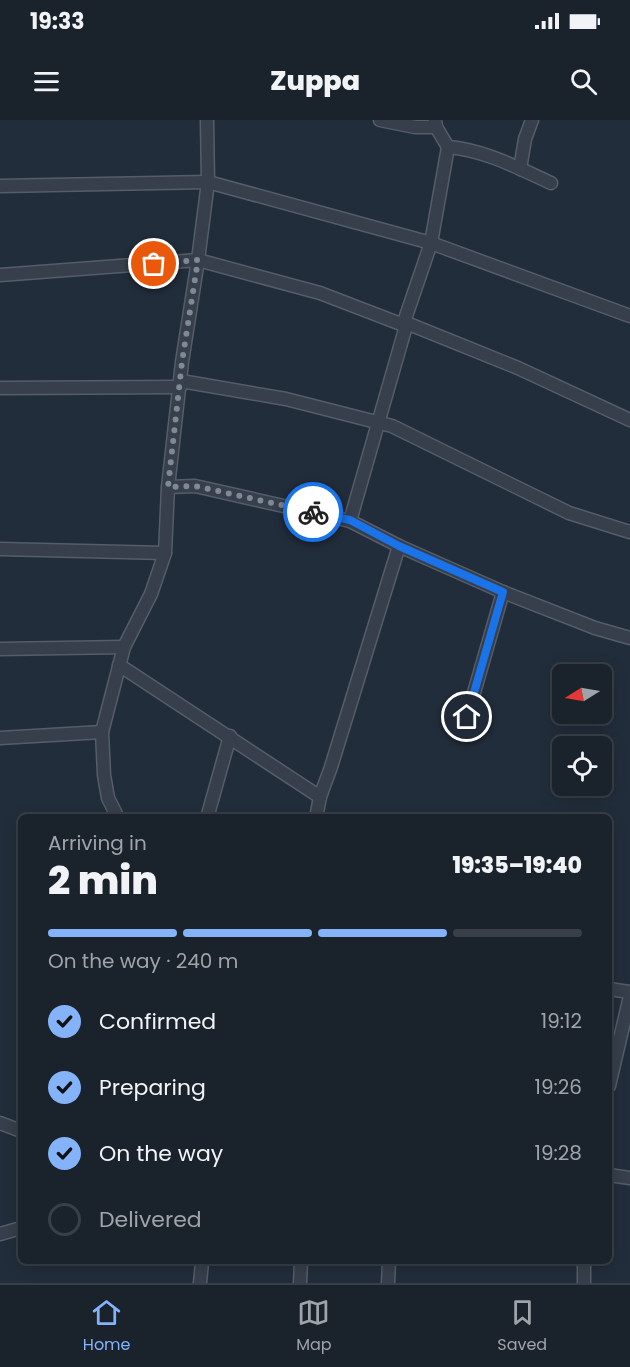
<!DOCTYPE html>
<html lang="en">
<head>
<meta charset="utf-8">
<style>
  :root { --surface:#1a222c; --page:#272f38; --text:#f1f3f6; --muted:#9fa4a9; --line:#383f48; --accent:#84b3f9 }
  body { margin:0; font-family:Poppins,sans-serif; background:var(--page); color:var(--text); height:100vh; display:flex; flex-direction:column; font-size:22px; white-space:nowrap }
  * { box-sizing:border-box; margin:0 }
  p { font-size:20px; color:var(--muted) }
  .icon { flex:none; width:33px; height:33px; fill:none; stroke:currentColor; stroke-width:2; stroke-linecap:round; stroke-linejoin:round }
  .map { position:relative; flex:1; overflow:hidden }
  .drawer { position:absolute; left:18px; top:694px; width:594px; height:450px; display:flex; flex-direction:column; background:var(--surface); border-radius:9px; box-shadow:0 3px 15px #0003,0 0 0 2px var(--line) }
  .drawer>* { flex:none }
  .needle { width:39px; rotate:259deg }
  .controls { position:absolute; left:552px; top:544px; display:grid; gap:12px }
  .controls a { display:grid; place-items:center; width:60px; height:60px; border-radius:9px; background:var(--surface); box-shadow:0 3px 15px #0003,0 0 0 2px var(--line); font-size:30px }
  .pin { position:absolute; display:grid; place-items:center; width:51px; height:51px; color:#fff; margin:-26px; border:3px solid #fff; border-radius:50%; box-shadow:0 2px 6px #0007 }
  .courier { position:absolute; display:grid; place-items:center; width:60px; height:60px; margin:-30px; border:4px solid #1a73e8; border-radius:50%; background:#fff; color:#222; box-shadow:0 2px 8px #0007 }
  .head em { font-style:normal; font-weight:800 }
  .head div { display:flex; flex-direction:column-reverse }
  .head { display:flex; align-items:center; justify-content:space-between; height:102px; padding:0 30px }
  h1 { font-size:39px; font-weight:800; line-height:45px }
  .bar { display:grid; grid-template-columns:repeat(4,1fr); gap:9px 6px; align-content:center; height:72px; padding:0 30px }
  .bar i { height:8px; border-radius:4px; background:var(--line) }
  .bar .current { background:var(--accent) }
  .bar p { grid-column:span 4 }
  ol { padding:0 30px; list-style:none }
  li { display:flex; align-items:center; gap:18px; height:66px }
  li p { margin-inline-start:auto }
  li .icon { padding:6px; border-radius:50%; background:var(--accent); color:#111; stroke-width:4 }
  li:last-child { color:var(--muted) }
  li i { width:33px; height:33px; border:3px solid var(--line); border-radius:50% }
  .status { display:flex; justify-content:space-between; align-items:center; height:42px; padding:0 30px; background:var(--surface); direction:ltr }
  .status svg { height:16px; fill:currentColor }
  header { display:flex; justify-content:space-between; align-items:center; height:78px; padding:0 30px; background:var(--surface); font-size:27px; font-weight:800 }
  .menu { display:flex; justify-content:space-around; align-items:center; height:84px; border-top:2px solid var(--line); background:var(--surface); font-size:16px; color:var(--muted) }
  .menu a { display:grid; justify-items:center; gap:3px }
  .menu .current { color:var(--accent) }
  .map>svg:first-child { display:block }
  .lines { fill:none; stroke-linecap:round; stroke-linejoin:round }
  .minor-casing { stroke:#545d69; stroke-width:15 }
  .minor { stroke:#363f4b; stroke-width:12 }
  .done { stroke:#7f8996; stroke-width:6; stroke-dasharray:0 10.8 }
  .route { stroke:#1a73e8; stroke-width:8 }
</style>
</head>
<body>
<div class="status"><b>19:33</b><svg viewBox="0 0 49 12"><path d="M0 12V9h3v3zM5 12V6h3v6zM10 12V3h3v9zM15 12V0h3v12zM26 1h20v11H26zM47 4h2v5h-2z"/></svg></div>
<header><svg class="icon" aria-label="menu" viewBox="0 0 24 24"><path d="M4 6h16M4 12h16M4 18h16"/></svg>Zuppa<svg class="icon" aria-label="search" viewBox="0 0 24 24"><circle cx="10" cy="10" r="6"/><path d="M15 15l6 6"/></svg></header>
<div class="map">
<svg width="630" height="1163" viewBox="0 0 630 1163">
  <rect width="100%" height="100%" fill="#222d3b"/>
  <g class="lines">
    <defs>
      <g id="minor">
        <polyline points="380,0 415,7 436,7"/>
        <path d="M448 27C485 30 518 48 551 63"/>
        <polyline points="520,49 525,19 532,0"/>
        <polyline points="0,66 208,62 431,123 630,196"/>
        <polyline points="0,155 198,140 320,173 406,206"/>
        <polyline points="404,202 518,248 630,300"/>
        <polyline points="181,261 286,279 392,306 569,393 630,412"/>
        <polyline points="0,268 180,267"/>
        <polyline points="168,367 195,366 350,401 399,426 503,472 595,508 630,518"/>
        <polyline points="350,401 406,206 404,202 431,123 448,27 436,7 435,0"/>
        <polyline points="0,429 165,433"/>
        <polyline points="0,529 124,527"/>
        <polyline points="119,545 320,677"/>
        <polyline points="467,597 503,472"/>
        <polyline points="0,618 102,612"/>
        <polyline points="118,698 108,678 104,655 102,612 124,527 151,474 165,433 168,367 182,242 198,140 208,62 207,0"/>
        <polyline points="207,698 230,616"/>
        <polyline points="316,698 320,677 331,647 399,426"/>
        <polyline points="609,869 630,872"/>
        <polyline points="609,966 630,876"/>
        <polyline points="0,1003 21,1011"/>
        <polyline points="609,1055 630,1058"/>
        <polyline points="0,1114 21,1108"/>
        <polyline points="200,1163 202,1142"/>
        <polyline points="300,1163 301,1142"/>
        <polyline points="388,1163 389,1142"/>
        <polyline points="584,1163 584,1142"/>
      </g>
    </defs>
    <use href="#minor" class="minor-casing"/>
    <use href="#minor" class="minor"/>
  </g>
  <g class="lines">
    <polyline class="done" points="154,144 198,140 182,242 168,367 195,366 313,392"/>
    <polyline class="route" points="313,392 350,400 399,426 503,472 467,597"/>
  </g>
</svg>
<div class="controls">
<a><svg class="needle" viewBox="-14 -14 28 28"><path d="M0-13l5 13h-10z" fill="#e53935"/><path d="M0 13l5-13h-10z" fill="#9fa4a9"/></svg></a>
<a><svg class="icon" aria-label="locate" viewBox="0 0 24 24"><circle cx="12" cy="12" r="6"/><path d="M12 2v4M12 18v4M2 12h4M18 12h4"/></svg></a>
</div>
<div class="pin" style="left:154px;top:144px;background:#ea580c"><svg class="icon" aria-label="bag" viewBox="0 0 24 24"><path d="M5 8h14l-1 12H6zM9 8a3 3 0 0 1 6 0"/></svg></div>
<div class="pin" style="left:467px;top:597px;background:#1f2937"><svg class="icon" aria-label="home" viewBox="0 0 24 24"><path d="M3 11l9-7 9 7M6 9v11h12V9"/></svg></div>
<div class="courier" style="left:313px;top:392px"><svg class="icon" aria-label="bike" viewBox="0 0 24 24"><circle cx="6" cy="16" r="4"/><circle cx="18" cy="16" r="4"/><path d="M6 16l4-8h5l3 8M10 8l3 8H6M13 5h3"/></svg></div>
<section class="drawer">
<div class="head"><div><h1>2 min</h1><p>Arriving in</p></div><em>19:35–19:40</em></div>
<div class="bar"><i class="current"></i><i class="current"></i><i class="current"></i><i></i><p>On the way · 240 m</p></div>
<ol>
<li><svg class="icon" aria-label="check" viewBox="0 0 24 24"><path d="M5 12l5 5 9-10"/></svg>Confirmed<p>19:12</p></li>
<li><svg class="icon" aria-label="check" viewBox="0 0 24 24"><path d="M5 12l5 5 9-10"/></svg>Preparing<p>19:26</p></li>
<li><svg class="icon" aria-label="check" viewBox="0 0 24 24"><path d="M5 12l5 5 9-10"/></svg>On the way<p>19:28</p></li>
<li><i></i>Delivered</li>
</ol>
</section>
</div>
<nav class="menu">
<a class="current"><svg class="icon" aria-label="home" viewBox="0 0 24 24"><path d="M3 11l9-7 9 7M6 9v11h12V9"/></svg>Home</a>
<a><svg class="icon" aria-label="map" viewBox="0 0 24 24"><path d="M3 6l6-2 6 2 6-2v14l-6 2-6-2-6 2zM9 4v14M15 6v14"/></svg>Map</a>
<a><svg class="icon" aria-label="saved" viewBox="0 0 24 24"><path d="M7 4h10v16l-5-4-5 4z"/></svg>Saved</a>
</nav>
</body>
</html>
